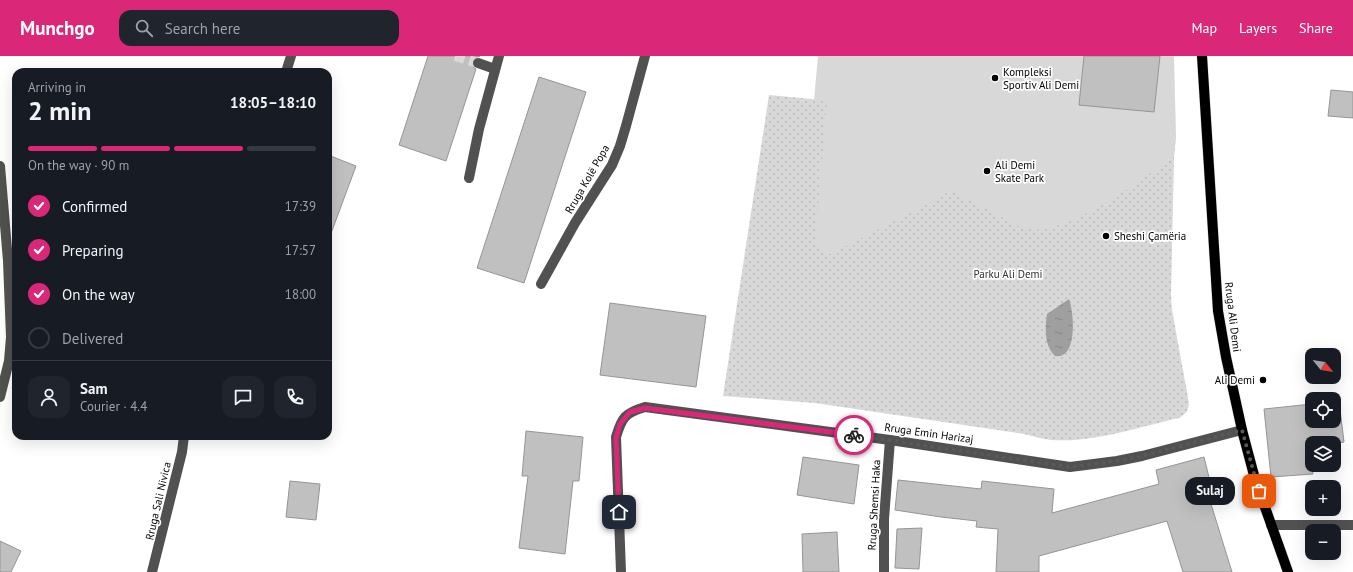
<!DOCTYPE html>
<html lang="en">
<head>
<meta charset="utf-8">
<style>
  :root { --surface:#171b24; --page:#20242c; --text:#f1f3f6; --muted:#9ea1a6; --line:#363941; --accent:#db2777 }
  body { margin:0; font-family:"PT Sans",sans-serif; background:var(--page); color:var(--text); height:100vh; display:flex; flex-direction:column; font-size:15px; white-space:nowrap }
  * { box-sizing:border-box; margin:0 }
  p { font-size:13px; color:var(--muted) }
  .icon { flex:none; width:22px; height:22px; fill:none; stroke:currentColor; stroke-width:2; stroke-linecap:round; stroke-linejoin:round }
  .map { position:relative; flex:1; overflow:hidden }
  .side { position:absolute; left:12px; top:12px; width:320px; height:372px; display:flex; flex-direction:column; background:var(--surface); border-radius:12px; box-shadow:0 4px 16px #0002 }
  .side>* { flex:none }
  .needle { width:26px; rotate:120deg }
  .tools { position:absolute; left:1305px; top:292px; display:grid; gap:8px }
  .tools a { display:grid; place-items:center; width:36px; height:36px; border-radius:8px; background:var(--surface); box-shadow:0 4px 16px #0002; font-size:20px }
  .pin { position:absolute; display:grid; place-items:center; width:34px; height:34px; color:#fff; margin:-17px; border-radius:8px; box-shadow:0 2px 6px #0006 }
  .courier { position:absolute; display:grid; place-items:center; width:40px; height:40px; margin:-20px; border:3px solid #db2777; border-radius:50%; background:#fff; color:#222; box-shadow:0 1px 5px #0007 }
  .bubble { position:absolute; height:28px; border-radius:12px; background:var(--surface); box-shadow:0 4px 16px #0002; font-size:13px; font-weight:700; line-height:28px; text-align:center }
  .headline em { font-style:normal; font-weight:700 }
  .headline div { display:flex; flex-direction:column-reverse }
  .headline { display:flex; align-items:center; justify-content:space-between; height:68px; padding:0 16px }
  h1 { font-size:26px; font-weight:700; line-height:30px }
  .bar { display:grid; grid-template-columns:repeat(4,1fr); gap:6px 4px; align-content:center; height:48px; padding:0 16px }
  .bar i { height:5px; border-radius:3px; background:var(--line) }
  .bar .current { background:var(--accent) }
  .bar p { grid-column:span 4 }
  .line { display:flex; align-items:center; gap:10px; padding:0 16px; border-top:1px solid var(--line) }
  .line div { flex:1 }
  .round { display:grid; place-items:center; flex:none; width:42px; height:42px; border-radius:12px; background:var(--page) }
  ol { padding:0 16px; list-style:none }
  li { display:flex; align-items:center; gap:12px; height:44px }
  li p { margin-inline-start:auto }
  li .icon { padding:4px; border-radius:50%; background:var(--accent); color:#fff; stroke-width:4 }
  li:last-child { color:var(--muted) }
  li i { width:22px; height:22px; border:2px solid var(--line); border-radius:50% }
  header { display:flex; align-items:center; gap:24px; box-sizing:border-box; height:56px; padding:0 20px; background:var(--accent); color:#fff }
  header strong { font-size:19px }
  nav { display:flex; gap:22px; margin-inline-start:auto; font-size:14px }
  .search { width:280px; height:36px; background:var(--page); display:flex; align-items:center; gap:10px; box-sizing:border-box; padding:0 14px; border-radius:12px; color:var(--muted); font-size:15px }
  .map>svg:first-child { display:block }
  .green { fill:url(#green-dots) }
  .pitch { fill:#d8d8d8 }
  .water { fill:url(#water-ripples) }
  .building { fill:#c0c0c0; stroke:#959595 }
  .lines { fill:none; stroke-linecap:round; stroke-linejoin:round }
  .minor-tunnel { stroke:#d9d9d9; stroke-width:10; stroke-dasharray:10 5; stroke-linecap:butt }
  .major-casing { stroke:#dbdbdb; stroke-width:11 }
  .minor { stroke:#515151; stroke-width:10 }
  .major { stroke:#000; stroke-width:10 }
  .done { stroke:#595959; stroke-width:4; stroke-dasharray:0 7.2 }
  .route { stroke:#db2777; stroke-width:5 }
  .poi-dot { fill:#000; stroke:#fff; stroke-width:1.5 }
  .labels { text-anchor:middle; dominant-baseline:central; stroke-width:3.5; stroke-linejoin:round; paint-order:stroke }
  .poi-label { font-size:11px; fill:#000; stroke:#fff; text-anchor:start }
  .street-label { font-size:11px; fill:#000; stroke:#fff }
  .park-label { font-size:11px; fill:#2f2f2f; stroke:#fff }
</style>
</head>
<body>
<header>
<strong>Munchgo</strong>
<div class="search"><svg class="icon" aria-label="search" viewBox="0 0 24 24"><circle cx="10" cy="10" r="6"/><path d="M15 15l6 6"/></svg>Search here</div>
<nav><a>Map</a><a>Layers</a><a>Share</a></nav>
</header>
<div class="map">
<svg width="1353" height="516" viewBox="0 0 1353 516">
  <defs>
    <pattern id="green-dots" width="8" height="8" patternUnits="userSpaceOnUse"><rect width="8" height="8" fill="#d8d8d8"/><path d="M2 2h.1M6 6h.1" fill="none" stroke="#b8b8b8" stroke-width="1.8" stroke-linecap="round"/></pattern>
    <pattern id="water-ripples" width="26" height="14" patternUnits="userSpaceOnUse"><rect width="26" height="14" fill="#9f9f9f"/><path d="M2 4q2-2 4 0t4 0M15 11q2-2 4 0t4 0" fill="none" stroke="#878787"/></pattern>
  </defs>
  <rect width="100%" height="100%" fill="#fff"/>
  <path class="green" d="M769 39 1044 65 1176 80 1174 101 1171 240 1172 254 1189 347C1188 355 1186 358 1179 362 1139 371 1093 387 1051 384 1043 383 1033 380 1024 378L815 347 723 340Z"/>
  <path class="pitch" d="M818 0H1174L1176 80 1174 101C1140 124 1063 185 1022 172 1016 169 1009 165 1003 162 987 153 970 145 954 137H947L914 155 831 198C820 199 817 193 815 183L827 45 814 44Z"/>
  <path class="water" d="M1069 243C1074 256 1078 304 1055 300 1044 290 1045 271 1047 258Z"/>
  <g class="building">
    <polygon points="428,0 480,0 474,2 472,5 473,11 476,13 446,105 399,89"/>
    <polygon points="1084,0 1160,0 1154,56 1079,49"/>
    <polygon points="539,21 586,36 524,227 477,212"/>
    <polygon points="1331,34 1353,36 1353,62 1328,60"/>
    <polygon points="328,99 356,110 330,180 328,180"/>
    <polygon points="610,247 706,260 696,331 600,319"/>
    <polygon points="1334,345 1339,345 1344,386 1334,388 1312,387 1311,390 1313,418 1271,421 1264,353 1312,348 1312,365 1334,365"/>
    <polygon points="526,375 583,381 579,425 573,425 565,498 519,492 528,420 522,420"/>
    <polygon points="803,401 859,409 854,448 797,439"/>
    <polygon points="1204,401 1215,446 1211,448 1232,516 1183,516 1167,465 1039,500 1039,516 996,516 998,473 976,471 977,465 941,461 895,454 898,424 981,433 982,425 1054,433 1052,457 1159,428 1156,414"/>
    <polygon points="290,425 320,428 316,464 286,461"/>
    <polygon points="922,472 919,513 895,512 897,473"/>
    <polygon points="837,476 839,516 803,516 802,478"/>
    <polygon points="0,485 21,495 11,516 0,516"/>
  </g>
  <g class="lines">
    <polyline class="minor-tunnel" points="455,0 478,7"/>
    <defs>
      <polyline id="major" points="1202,0 1218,255 1226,301 1242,374 1255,423 1288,516"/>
    </defs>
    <use href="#major" class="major-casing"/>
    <g class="minor">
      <polyline points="478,7 495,13"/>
      <polyline points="286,16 291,0"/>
      <polyline points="0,110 8,205 11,281 9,305 0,341"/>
      <polyline points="469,122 479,73 499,0"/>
      <polyline points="541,228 575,167 612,109 620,90 626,70 645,0"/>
      <polyline points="1271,469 1353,469"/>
      <polyline points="152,516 182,396 184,380"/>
      <path d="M621 516 616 381C622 361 625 357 645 351L890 384 1070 411 1117 405 1142 400 1242 374"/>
      <polyline points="884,516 884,463 890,384"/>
    </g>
    <use href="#major" class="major"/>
  </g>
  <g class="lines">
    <polyline class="done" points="854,379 1070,411 1117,405 1142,400 1242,374 1259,435"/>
    <polyline class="route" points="619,456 616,382 620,368 630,356 645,352 854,379"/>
  </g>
  <g class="poi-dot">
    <circle cx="995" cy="22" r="4"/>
    <circle cx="987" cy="115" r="4"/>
    <circle cx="1106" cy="180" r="4"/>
    <circle cx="1263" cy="324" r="4"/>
  </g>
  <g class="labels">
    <g class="poi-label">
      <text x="1003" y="16">Kompleksi<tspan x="1003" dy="13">Sportiv Ali Demi</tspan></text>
      <text x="995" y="109">Ali Demi<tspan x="995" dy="13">Skate Park</tspan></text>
      <text x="1114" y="180">Sheshi Çamëria</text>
      <text x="1255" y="324" text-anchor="end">Ali Demi</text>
    </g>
    <g class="street-label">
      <text transform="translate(587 123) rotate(-60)">Rruga Kolë Popa</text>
      <text transform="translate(1233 261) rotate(83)">Rruga Ali Demi</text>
      <text transform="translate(929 377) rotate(8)">Rruga Emin Harizaj</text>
      <text transform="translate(158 445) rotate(-77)">Rruga Sali Nivica</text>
      <text transform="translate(874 449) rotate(-87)">Rruga Shemsi Haka</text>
    </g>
    <g class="park-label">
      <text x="1008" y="218">Parku Ali Demi</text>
    </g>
  </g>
</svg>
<div class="tools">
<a><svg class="needle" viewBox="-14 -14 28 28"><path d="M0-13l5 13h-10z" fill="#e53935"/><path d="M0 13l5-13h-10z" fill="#9ea1a6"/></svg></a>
<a><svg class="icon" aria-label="locate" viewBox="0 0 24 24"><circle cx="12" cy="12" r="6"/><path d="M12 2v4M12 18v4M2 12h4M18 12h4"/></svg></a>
<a><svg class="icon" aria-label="layers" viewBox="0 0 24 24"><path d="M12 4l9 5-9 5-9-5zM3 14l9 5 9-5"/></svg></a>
<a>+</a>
<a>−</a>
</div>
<div class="pin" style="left:1259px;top:435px;background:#ea580c"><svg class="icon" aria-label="bag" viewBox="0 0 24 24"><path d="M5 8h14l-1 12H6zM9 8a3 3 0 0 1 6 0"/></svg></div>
<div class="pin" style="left:619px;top:456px;background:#1f2937"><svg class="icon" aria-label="home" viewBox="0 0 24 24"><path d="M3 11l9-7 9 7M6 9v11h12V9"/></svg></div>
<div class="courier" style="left:854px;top:379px"><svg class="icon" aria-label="bike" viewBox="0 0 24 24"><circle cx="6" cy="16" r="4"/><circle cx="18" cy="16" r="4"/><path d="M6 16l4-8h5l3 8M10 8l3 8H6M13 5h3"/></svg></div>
<div class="bubble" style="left:1185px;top:421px;width:50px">Sulaj</div>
<section class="side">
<div class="headline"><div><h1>2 min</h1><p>Arriving in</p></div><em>18:05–18:10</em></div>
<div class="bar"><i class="current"></i><i class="current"></i><i class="current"></i><i></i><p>On the way · 90 m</p></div>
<ol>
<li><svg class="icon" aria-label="check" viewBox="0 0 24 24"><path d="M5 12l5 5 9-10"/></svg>Confirmed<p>17:39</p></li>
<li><svg class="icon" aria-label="check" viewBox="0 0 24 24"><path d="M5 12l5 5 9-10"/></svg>Preparing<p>17:57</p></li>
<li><svg class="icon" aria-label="check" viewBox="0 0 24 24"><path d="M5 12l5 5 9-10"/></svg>On the way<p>18:00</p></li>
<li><i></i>Delivered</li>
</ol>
<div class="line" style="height:72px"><a class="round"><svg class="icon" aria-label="person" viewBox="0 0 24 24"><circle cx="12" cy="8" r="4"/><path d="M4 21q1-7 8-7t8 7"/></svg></a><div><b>Sam</b><p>Courier · 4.4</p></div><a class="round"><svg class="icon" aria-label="chat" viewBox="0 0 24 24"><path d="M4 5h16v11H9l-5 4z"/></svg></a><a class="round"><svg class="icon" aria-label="phone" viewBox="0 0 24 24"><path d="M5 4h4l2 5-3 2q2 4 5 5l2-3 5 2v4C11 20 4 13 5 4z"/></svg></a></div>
</section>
</div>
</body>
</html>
